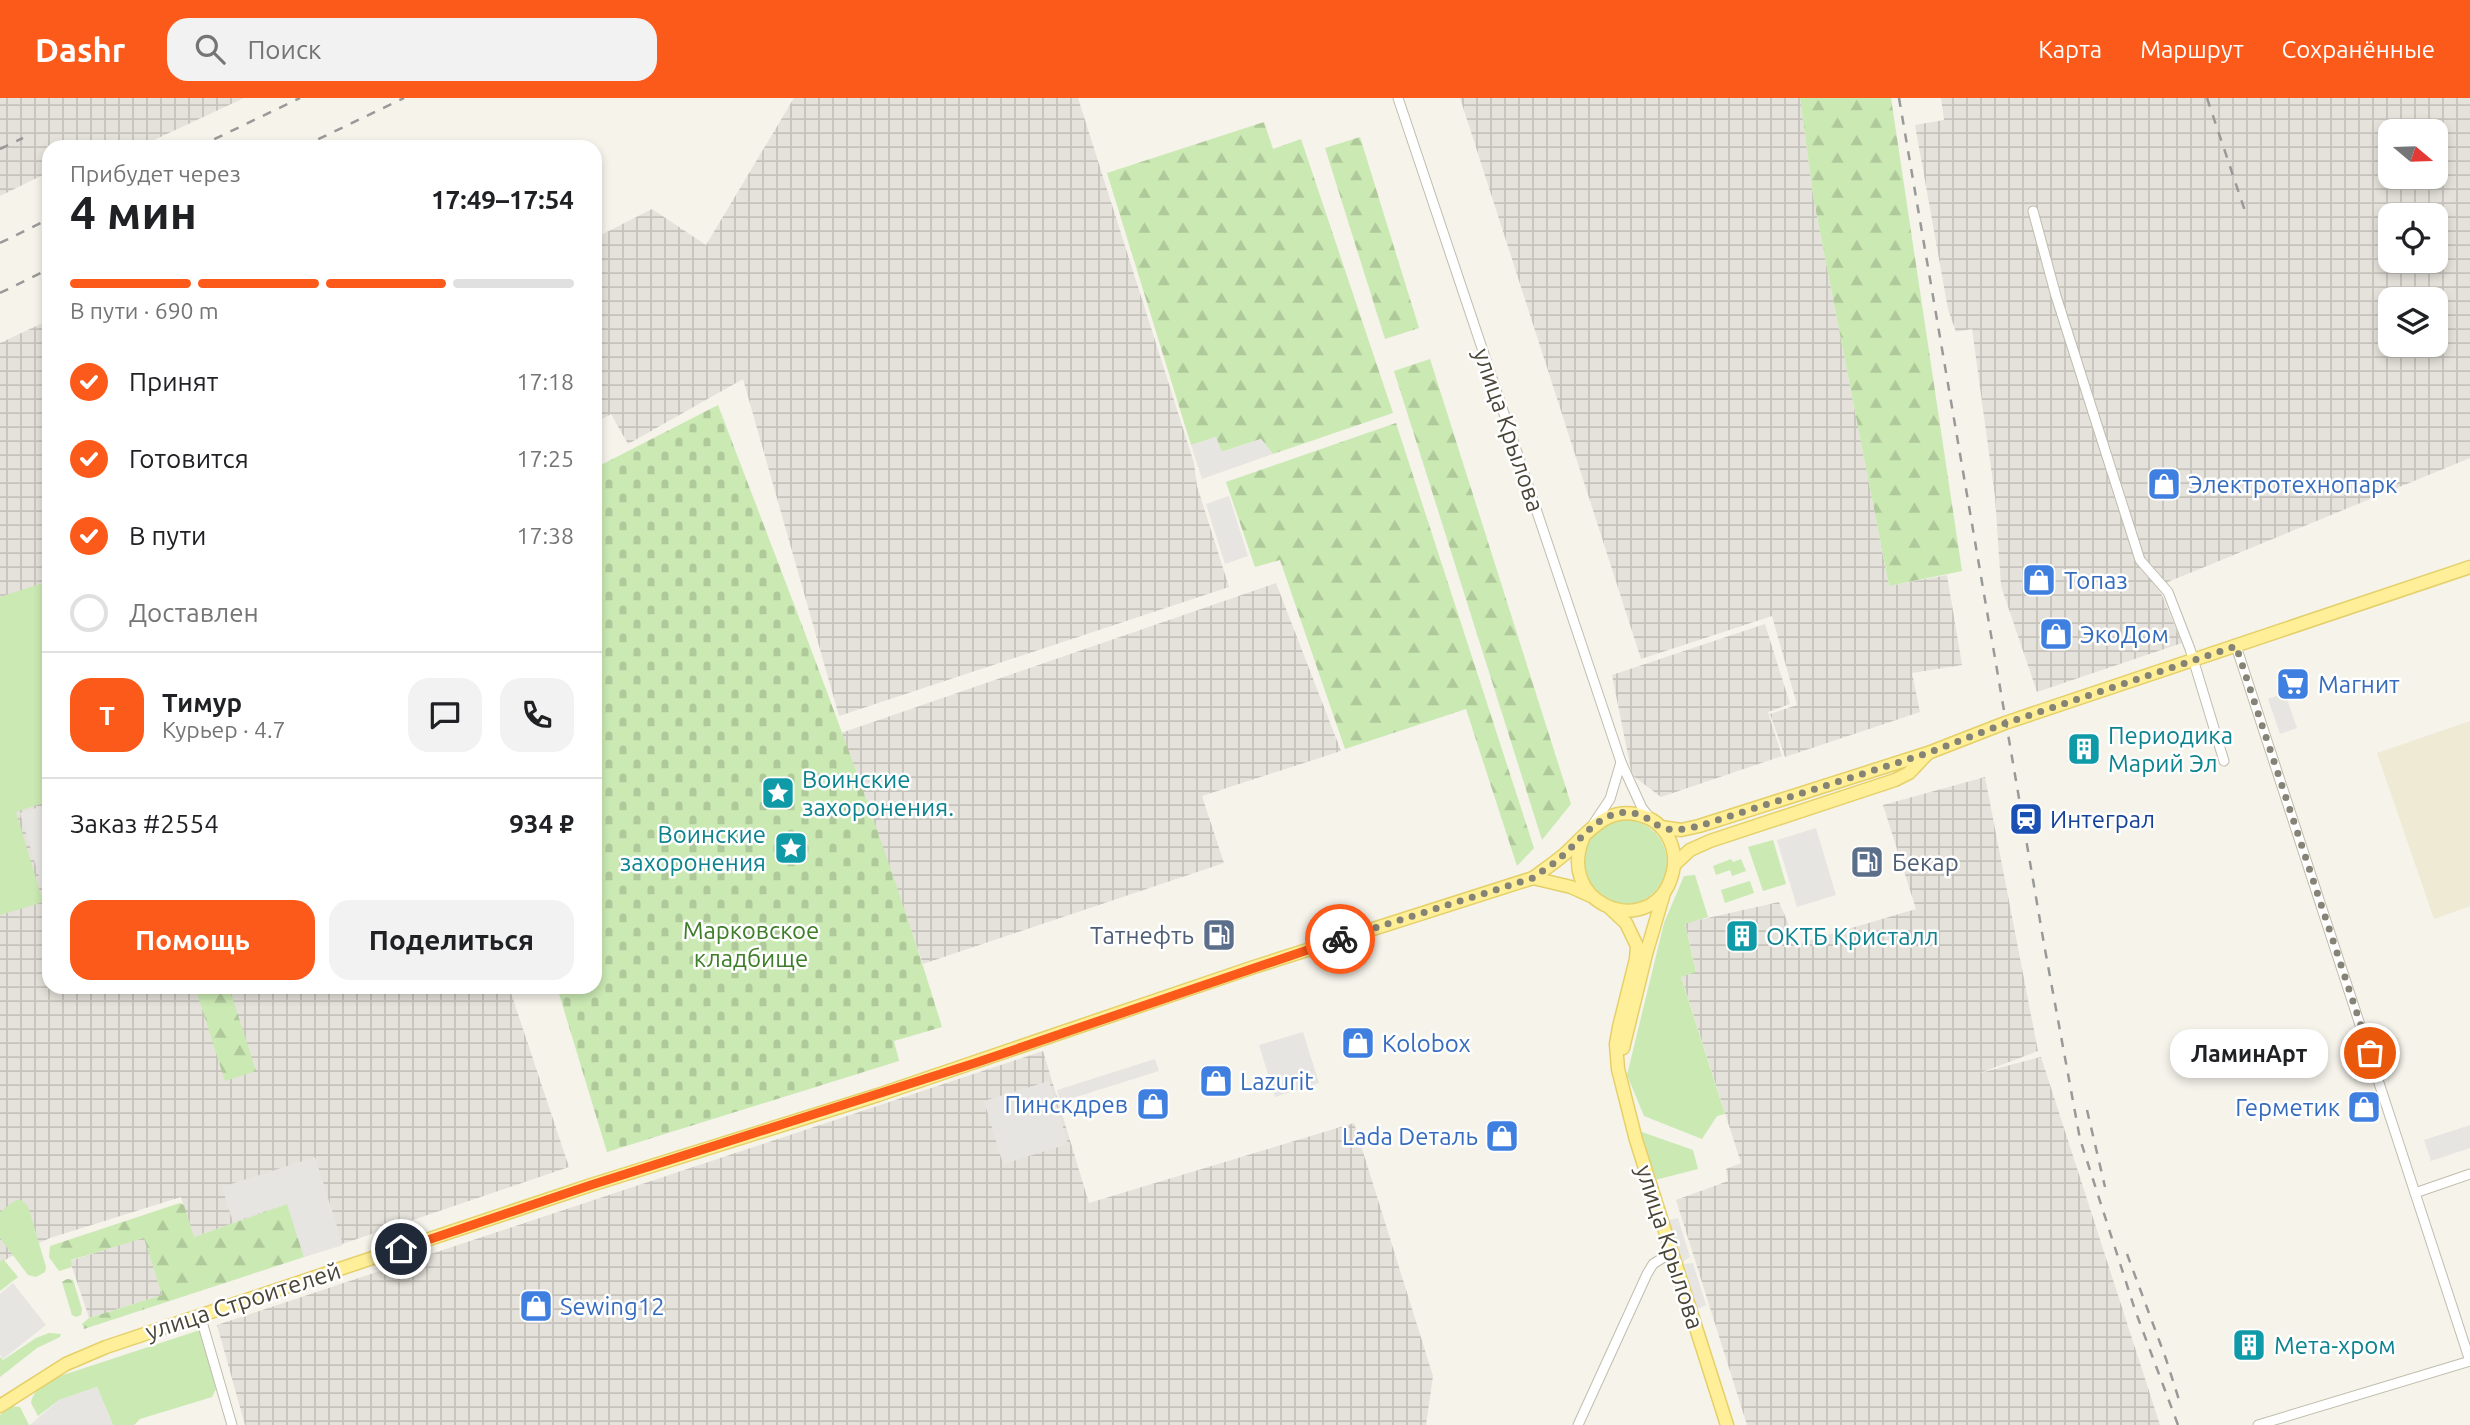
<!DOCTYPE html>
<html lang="ru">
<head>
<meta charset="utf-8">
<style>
  :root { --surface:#fff; --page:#f2f2f2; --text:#202124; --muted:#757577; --line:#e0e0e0; --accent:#fc5a1b }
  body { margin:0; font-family:Ubuntu,sans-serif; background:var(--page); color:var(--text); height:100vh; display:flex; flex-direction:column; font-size:26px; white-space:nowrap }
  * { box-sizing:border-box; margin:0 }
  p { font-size:23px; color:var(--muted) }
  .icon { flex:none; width:38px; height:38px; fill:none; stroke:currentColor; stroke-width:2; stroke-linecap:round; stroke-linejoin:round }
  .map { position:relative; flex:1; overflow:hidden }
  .drawer { position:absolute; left:42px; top:42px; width:560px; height:854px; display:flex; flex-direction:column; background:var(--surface); border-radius:21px; box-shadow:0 4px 10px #0003 }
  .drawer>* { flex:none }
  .needle { width:46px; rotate:109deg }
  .buttons { position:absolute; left:2378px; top:21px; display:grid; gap:14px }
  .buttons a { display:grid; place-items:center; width:70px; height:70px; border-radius:14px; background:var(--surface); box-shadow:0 4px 10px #0003; font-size:35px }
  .pin { position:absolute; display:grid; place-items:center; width:60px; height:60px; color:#fff; margin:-30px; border:4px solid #fff; border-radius:50%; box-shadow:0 2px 7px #0007 }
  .courier { position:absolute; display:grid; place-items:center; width:70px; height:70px; margin:-35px; border:5px solid #fc5a1b; border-radius:50%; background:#fff; color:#222; box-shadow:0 2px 9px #0007 }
  .bubble { position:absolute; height:49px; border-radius:21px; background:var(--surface); box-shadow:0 4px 10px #0003; font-size:23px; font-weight:700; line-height:49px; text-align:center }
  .summary em { font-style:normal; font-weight:700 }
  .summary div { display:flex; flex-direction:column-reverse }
  .summary { display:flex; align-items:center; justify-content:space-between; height:119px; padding:0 28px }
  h1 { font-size:46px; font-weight:700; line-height:52px }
  .bar { display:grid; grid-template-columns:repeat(4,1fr); gap:10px 7px; align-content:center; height:84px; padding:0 28px }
  .bar i { height:9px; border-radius:5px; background:var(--line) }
  .bar .active { background:var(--accent) }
  .bar p { grid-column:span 4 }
  .line { display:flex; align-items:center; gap:18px; padding:0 28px; border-top:2px solid var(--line) }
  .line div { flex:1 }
  .round { display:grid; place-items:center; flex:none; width:74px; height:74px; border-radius:21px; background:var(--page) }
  ol { padding:0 28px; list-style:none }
  li { display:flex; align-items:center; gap:21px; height:77px }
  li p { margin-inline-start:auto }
  li .icon { padding:7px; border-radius:50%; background:var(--accent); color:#fff; stroke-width:4 }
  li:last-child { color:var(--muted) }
  li i { width:38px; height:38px; border:4px solid var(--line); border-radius:50% }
  .primary-button { display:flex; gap:14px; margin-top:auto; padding:14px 28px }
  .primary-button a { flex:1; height:80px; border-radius:21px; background:var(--accent); color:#fff; font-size:28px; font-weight:700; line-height:80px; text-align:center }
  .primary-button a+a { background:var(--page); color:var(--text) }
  header { display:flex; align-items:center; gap:42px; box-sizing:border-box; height:98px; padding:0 35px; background:var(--accent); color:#fff }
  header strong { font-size:33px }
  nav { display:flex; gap:38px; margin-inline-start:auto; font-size:24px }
  .search { width:490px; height:63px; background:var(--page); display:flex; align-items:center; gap:18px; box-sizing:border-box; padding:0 24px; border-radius:21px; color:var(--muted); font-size:26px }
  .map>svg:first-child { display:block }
  .industrial { fill:url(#industrial-grid); fill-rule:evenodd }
  .education { fill:#eeead4 }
  .green { fill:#cae9b3 }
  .forest { fill:url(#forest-firs) }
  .cemetery { fill:url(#cemetery-stones) }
  .parking { fill:#e7e5e1 }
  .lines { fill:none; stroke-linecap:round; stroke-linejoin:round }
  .minor-casing { stroke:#c1bdac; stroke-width:11 }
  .major-casing { stroke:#e5d068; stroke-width:15 }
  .minor { stroke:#fff; stroke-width:9 }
  .major { stroke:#ffef99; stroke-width:12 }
  .rail { stroke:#999; stroke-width:2.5; stroke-dasharray:9 9; stroke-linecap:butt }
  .done { stroke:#858276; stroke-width:7; stroke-dasharray:0 12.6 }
  .route { stroke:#fc5a1b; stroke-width:9 }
  .labels { text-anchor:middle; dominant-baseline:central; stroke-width:5; stroke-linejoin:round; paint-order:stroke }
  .street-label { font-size:24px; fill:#494538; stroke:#fff }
  .shop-label { font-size:24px; fill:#366cbe; stroke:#fff; text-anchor:start }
  .culture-label { font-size:24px; fill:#0d838f; stroke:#fff; text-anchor:start }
  .transit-label { font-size:24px; fill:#164399; stroke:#fff; text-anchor:start }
  .service-label { font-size:24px; fill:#4e5e75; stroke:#fff; text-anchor:start }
  .park-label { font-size:24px; fill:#3e7d29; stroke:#fff }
</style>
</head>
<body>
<header>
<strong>Dashr</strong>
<div class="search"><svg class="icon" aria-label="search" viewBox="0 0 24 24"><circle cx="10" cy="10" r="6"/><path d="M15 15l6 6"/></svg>Поиск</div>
<nav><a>Карта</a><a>Маршрут</a><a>Сохранённые</a></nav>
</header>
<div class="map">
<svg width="2470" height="1327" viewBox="0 0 2470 1327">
  <defs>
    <pattern id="industrial-grid" width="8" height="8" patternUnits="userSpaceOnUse" patternTransform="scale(1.75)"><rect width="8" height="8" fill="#e5e2db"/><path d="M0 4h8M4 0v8" fill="none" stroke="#c6c3bd"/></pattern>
    <pattern id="forest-firs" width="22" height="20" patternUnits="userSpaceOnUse" patternTransform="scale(1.75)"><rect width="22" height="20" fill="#cae9b3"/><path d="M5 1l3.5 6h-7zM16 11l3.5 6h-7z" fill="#afc99b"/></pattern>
    <pattern id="cemetery-stones" width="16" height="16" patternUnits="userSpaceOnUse" patternTransform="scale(1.75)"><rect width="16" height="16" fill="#cae9b3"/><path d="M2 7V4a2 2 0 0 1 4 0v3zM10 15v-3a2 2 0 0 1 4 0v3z" fill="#afc99b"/></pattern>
  </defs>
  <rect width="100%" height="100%" fill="#f5f3ea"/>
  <g class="industrial">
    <polygon points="0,0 244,0 139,49 120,49 115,41 100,49 49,49 49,74 0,98"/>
    <polygon points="794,0 1078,0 1194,365 1197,388 1229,489 839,618 743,281 628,346 611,316 595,325 595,140 652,111 706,147"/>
    <polygon points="1460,0 1800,0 1814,103 1889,488 1947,477 1962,567 1912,575 1920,614 1785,659 1770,616 1797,607 1772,518 1641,561"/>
    <path d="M1941 0H2470V360L2158 488 2182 545 2037 594 2001 488 1995 399 1972 231 1956 234 1948 211 1915 27 1944 22ZM2390 33H2436V79H2390ZM2390 117H2436V163H2390ZM2390 201H2436V247H2390Z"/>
    <polygon points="49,222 49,889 509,889 569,1069 304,1159 287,1106 194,1139 181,1099 50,1140 8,1160 0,1167 0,245"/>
    <polygon points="1276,485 1341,653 1202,698 1224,765 923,866 841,635"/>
    <polygon points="1765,526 1790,606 1768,614 1782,658 1661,699 1632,677 1612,577"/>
    <polygon points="1985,679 2038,953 1980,975 2041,959 2160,1327 1747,1327 1676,1102 1728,1083 1726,1071 1741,1065 1681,878 1696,873 1685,825 1779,804 1797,846 1916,811 1883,707"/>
    <polygon points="1043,953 1089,1105 1354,1025 1433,1278 1426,1327 245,1327 217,1227"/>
    <polygon points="144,1139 162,1197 89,1220 70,1163"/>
  </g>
  <polygon class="education" points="2470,623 2470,808 2434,821 2377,655"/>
  <g class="green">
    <polygon points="43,485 49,504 49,703 16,714 43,804 0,817 0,499"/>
    <circle cx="1625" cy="764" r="42"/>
    <polygon points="1773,742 1786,786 1763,793 1748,749"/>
    <polygon points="1731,761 1733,764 1741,761 1746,773 1732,778 1730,772 1716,777 1713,768"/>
    <polygon points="1695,777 1708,819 1685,826 1696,874 1681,879 1725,1016 1717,1018 1702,1041 1644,1018 1627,977 1664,825 1684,778"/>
    <polygon points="1750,783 1754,795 1725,805 1721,792"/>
    <polygon points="1639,1033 1693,1052 1698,1071 1655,1082"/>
    <polygon points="16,1102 21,1102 28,1108 46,1169 45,1174 36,1179 28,1177 0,1140 0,1114"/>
    <polygon points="3,1161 18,1179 0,1193 0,1164"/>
    <path d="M200 1232 216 1291 212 1299 140 1321 134 1327H113L97 1289 59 1302 38 1318 31 1305C34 1290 45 1287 57 1279Z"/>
    <polygon points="49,1235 61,1236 60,1239 37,1250 0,1279 0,1259 3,1262 36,1240"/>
    <polygon points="11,1308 20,1309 29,1327 0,1327 0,1317"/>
  </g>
  <g class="forest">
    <polygon points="1800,0 1891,0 1962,473 1889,488 1814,103"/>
    <polygon points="1264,24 1273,51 1301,41 1393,315 1273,356 1261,341 1221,354 1216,339 1191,347 1107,75"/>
    <polygon points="1360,39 1419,230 1385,241 1325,50"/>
    <polygon points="1430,261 1571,706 1542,742 1394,273"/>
    <polygon points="1396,325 1534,750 1517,768 1466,611 1345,651 1280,462 1255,469 1226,384"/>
    <polygon points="195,889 229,889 256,973 225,983"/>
    <polygon points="180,1105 184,1107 194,1139 287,1106 304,1159 84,1231 82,1226 89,1220 162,1197 144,1140 71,1162 72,1169 59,1173 49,1159 50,1148"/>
    <polygon points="67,1181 73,1182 82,1211 81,1217 76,1219 72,1217 62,1184"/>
  </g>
  <path class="cemetery" d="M718 307C796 513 878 718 942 929L894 943 899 963 607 1054 557 889H595V370Z"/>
  <g class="parking">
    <polygon points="1216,339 1222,354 1261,341 1273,356 1202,381 1191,347"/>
    <polygon points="1229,398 1248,458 1225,466 1206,406"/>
    <polygon points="2285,595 2297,630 2280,636 2268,601"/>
    <polygon points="49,706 49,808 48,808 20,715"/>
    <polygon points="1816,730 1836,797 1797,809 1777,742"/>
    <polygon points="1303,934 1319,985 1275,999 1259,947"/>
    <polygon points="1155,961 1159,973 1060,1004 1057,992"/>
    <polygon points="1049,983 1068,1046 1003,1066 984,1003"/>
    <polygon points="2470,1027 2470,1050 2431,1063 2424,1042"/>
    <polygon points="315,1059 343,1147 304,1159 287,1106 233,1124 222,1089"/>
    <polygon points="1678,1120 1690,1159 1684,1163 1684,1166 1693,1165 1706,1207 1691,1214 1662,1124"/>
    <polygon points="13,1185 46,1227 3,1261 0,1257 0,1196"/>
    <polygon points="97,1289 113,1327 30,1327 59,1302"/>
  </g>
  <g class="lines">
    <defs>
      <g id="minor">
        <polyline points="1398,0 1621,664 1642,710 1650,720"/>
        <polyline points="2033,113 2056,198 2140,462 2168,494 2190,551 2224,663"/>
        <polyline points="2236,548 2470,1263"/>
        <polyline points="1594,725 1610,701 1621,664"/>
        <polyline points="2415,1095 2470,1076"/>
        <polyline points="200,1217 232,1327"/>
        <polyline points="1578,1327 1647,1176 1653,1166 1672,1154"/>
        <polyline points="2258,1327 2470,1263"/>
      </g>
      <g id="major">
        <polyline points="1661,729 1681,732 1699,728 1928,655 2005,625 2470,469"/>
        <polyline points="1675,766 1690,752 1710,743 1895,682 1909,675 1927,656"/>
        <polyline points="1533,780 1571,789 1591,798"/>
        <polyline points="1610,810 1626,825 1637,848 1636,861 1619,929 1616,946 1618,971 1636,1042 1727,1327"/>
        <polyline points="1623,950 1646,856 1664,795"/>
        <path d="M0 1308 66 1266 106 1249 591 1087 878 997 1254 869 1533 780C1545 771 1557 763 1567 754 1591 731 1611 704 1648 720 1660 725 1670 738 1673 752 1676 764 1673 777 1668 788 1640 840 1555 803 1584 738"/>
      </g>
    </defs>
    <use href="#minor" class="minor-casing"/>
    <use href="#major" class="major-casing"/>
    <use href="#minor" class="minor"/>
    <use href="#major" class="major"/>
    <g class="rail">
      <polyline points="1899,0 2044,846 2080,1041 2135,1212 2178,1327"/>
      <polyline points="2207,0 2246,116"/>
      <polyline points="198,49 300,0"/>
      <polyline points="302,49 404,0"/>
      <polyline points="0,51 23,40"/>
      <polyline points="0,145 49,121"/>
      <polyline points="0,195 49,171"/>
      <polyline points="2087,1012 2105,1089"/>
      <polyline points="2127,1156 2166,1261 2180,1305"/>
    </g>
  </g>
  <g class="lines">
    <path class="done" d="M1340 841 1533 780C1542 773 1552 767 1560 760 1583 741 1602 707 1637 716 1647 718 1652 725 1661 729 1672 734 1687 731 1699 728L1928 655 2006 625 2236 548 2370 955"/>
    <polyline class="route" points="401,1151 591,1087 975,965 1340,841"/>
  </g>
  <defs>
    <symbol id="shop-square" viewBox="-11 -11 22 22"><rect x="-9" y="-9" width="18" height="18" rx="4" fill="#3f7fe0" stroke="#fff"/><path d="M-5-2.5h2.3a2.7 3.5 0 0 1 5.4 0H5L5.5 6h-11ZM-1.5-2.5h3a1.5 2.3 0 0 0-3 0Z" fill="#fff"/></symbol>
    <symbol id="supermarket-square" viewBox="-11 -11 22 22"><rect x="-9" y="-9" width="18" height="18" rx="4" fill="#3f7fe0" stroke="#fff"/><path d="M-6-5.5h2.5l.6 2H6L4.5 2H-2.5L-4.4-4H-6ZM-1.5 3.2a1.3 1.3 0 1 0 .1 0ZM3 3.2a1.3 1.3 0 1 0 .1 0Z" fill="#fff"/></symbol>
    <symbol id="building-square" viewBox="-11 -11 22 22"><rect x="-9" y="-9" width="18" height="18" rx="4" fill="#0f9aa8" stroke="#fff"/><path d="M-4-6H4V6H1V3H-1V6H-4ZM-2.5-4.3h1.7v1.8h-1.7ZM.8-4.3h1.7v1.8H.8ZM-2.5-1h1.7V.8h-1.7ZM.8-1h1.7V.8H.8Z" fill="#fff"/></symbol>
    <symbol id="sight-square" viewBox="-11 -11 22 22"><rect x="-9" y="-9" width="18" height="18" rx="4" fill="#0f9aa8" stroke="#fff"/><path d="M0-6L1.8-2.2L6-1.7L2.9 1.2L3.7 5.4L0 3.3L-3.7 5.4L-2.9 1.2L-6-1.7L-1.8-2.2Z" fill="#fff"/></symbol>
    <symbol id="station-square" viewBox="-11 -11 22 22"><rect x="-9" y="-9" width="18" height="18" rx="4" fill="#1a4fb4" stroke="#fff"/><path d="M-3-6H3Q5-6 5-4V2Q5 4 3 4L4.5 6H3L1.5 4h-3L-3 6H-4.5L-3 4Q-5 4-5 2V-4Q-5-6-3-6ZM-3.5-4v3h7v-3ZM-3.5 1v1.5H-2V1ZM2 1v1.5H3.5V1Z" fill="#fff"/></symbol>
    <symbol id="fuel-square" viewBox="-11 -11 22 22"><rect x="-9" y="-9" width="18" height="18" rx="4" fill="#5c6f8a" stroke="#fff"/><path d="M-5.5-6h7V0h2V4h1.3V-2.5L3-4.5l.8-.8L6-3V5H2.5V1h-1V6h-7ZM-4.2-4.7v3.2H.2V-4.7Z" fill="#fff"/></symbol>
  </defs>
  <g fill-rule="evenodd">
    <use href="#shop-square" x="2145" y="367" width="38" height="38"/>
    <use href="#shop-square" x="2020" y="463" width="38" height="38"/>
    <use href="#shop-square" x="2037" y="517" width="38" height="38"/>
    <use href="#supermarket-square" x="2274" y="567" width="38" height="38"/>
    <use href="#building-square" x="2065" y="632" width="38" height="38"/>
    <use href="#sight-square" x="759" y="676" width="38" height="38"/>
    <use href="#station-square" x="2007" y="702" width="38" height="38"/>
    <use href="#sight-square" x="772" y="731" width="38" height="38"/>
    <use href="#fuel-square" x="1848" y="745" width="38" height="38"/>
    <use href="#fuel-square" x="1200" y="818" width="38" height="38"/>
    <use href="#building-square" x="1723" y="819" width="38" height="38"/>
    <use href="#shop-square" x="1339" y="926" width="38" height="38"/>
    <use href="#shop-square" x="1197" y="964" width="38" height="38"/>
    <use href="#shop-square" x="1134" y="987" width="38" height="38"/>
    <use href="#shop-square" x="2345" y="990" width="38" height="38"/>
    <use href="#shop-square" x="1483" y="1019" width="38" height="38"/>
    <use href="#shop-square" x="517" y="1189" width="38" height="38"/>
    <use href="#building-square" x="2230" y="1228" width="38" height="38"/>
  </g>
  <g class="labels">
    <g class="street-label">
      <text transform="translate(1509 332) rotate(71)">улица Крылова</text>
      <text transform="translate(1670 1149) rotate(72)">улица Крылова</text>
      <text transform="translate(243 1203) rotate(-18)">улица Строителей</text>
    </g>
    <g class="shop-label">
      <text x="2188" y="386">Электротехнопарк</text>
      <text x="2064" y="482">Топаз</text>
      <text x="2080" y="536">ЭкоДом</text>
      <text x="2318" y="586">Магнит</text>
      <text x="1382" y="945">Kolobox</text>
      <text x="1240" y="983">Lazurit</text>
      <text x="1128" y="1006" text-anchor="end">Пинскдрев</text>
      <text x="2340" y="1009" text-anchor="end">Герметик</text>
      <text x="1478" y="1038" text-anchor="end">Lada Dеталь</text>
      <text x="560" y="1208">Sewing12</text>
    </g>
    <g class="culture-label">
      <text x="2108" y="637">Периодика<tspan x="2108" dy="28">Марий Эл</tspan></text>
      <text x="802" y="681">Воинские<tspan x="802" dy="28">захоронения.</tspan></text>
      <text x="766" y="736" text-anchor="end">Воинские<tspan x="766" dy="28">захоронения</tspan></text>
      <text x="1766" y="838">ОКТБ Кристалл</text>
      <text x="2274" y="1247">Мета-хром</text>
    </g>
    <g class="transit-label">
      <text x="2050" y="721">Интеграл</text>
    </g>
    <g class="service-label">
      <text x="1892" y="764">Бекар</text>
      <text x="1194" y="837" text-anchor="end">Татнефть</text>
    </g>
    <g class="park-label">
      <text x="751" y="832">Марковское<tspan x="751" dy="28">кладбище</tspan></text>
    </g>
  </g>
</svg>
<div class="buttons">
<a><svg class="needle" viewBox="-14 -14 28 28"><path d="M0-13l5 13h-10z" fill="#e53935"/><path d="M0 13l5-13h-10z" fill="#757577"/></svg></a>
<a><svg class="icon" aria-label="locate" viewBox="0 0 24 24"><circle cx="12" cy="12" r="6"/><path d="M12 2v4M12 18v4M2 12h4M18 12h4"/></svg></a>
<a><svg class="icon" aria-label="layers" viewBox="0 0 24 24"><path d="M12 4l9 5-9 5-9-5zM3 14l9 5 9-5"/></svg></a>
</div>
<div class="pin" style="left:2370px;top:955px;background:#ea580c"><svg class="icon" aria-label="bag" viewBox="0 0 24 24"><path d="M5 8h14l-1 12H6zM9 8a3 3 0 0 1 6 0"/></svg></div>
<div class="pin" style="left:401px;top:1151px;background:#1f2937"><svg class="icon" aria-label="home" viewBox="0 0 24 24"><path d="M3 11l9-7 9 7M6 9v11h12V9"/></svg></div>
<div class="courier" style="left:1340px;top:841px"><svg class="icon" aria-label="bike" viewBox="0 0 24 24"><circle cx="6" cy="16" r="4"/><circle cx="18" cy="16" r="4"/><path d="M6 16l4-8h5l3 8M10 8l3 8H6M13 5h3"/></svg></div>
<div class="bubble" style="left:2170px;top:931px;width:158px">ЛаминАрт</div>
<section class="drawer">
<div class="summary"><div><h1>4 мин</h1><p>Прибудет через</p></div><em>17:49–17:54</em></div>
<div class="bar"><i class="active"></i><i class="active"></i><i class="active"></i><i></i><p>В пути · 690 m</p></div>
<ol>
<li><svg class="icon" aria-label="check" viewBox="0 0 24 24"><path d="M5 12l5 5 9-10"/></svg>Принят<p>17:18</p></li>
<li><svg class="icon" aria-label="check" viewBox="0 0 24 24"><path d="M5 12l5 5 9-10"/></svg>Готовится<p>17:25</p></li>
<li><svg class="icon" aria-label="check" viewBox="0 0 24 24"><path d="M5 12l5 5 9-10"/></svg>В пути<p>17:38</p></li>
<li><i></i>Доставлен</li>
</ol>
<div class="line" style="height:126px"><b class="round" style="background:var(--accent);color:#fff">Т</b><div><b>Тимур</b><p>Курьер · 4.7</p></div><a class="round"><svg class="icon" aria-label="chat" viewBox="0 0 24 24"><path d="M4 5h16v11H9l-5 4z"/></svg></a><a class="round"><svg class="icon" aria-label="phone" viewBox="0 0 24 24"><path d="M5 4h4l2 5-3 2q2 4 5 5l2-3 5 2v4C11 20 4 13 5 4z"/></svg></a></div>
<div class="line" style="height:91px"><div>Заказ #2554</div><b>934 ₽</b></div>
<div class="primary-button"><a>Помощь</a><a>Поделиться</a></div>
</section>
</div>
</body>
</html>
